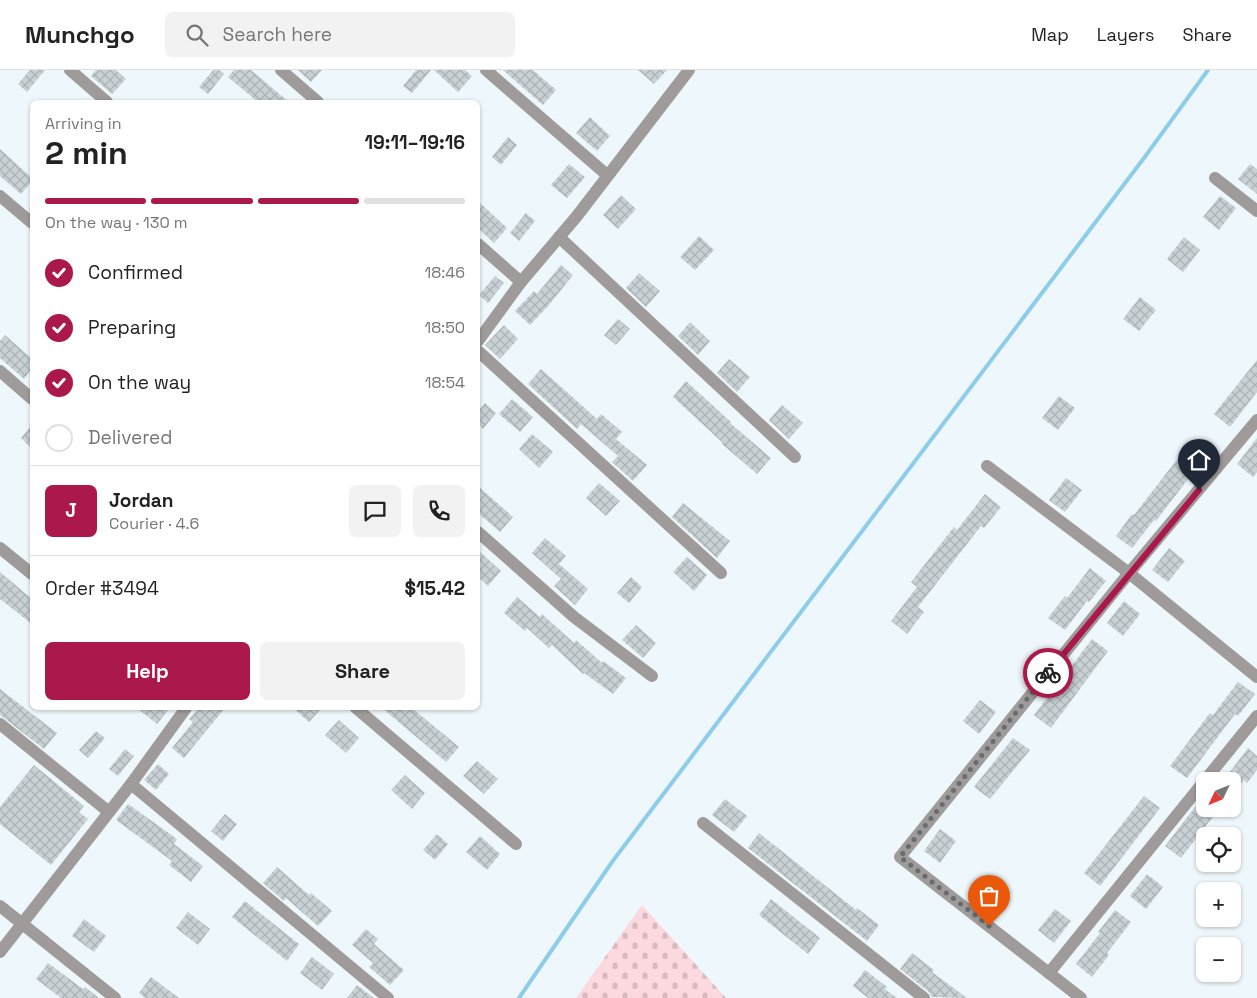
<!DOCTYPE html>
<html lang="en">
<head>
<meta charset="utf-8">
<style>
  :root { --surface:#fff; --page:#f2f2f2; --text:#222; --muted:#767676; --line:#e0e0e0; --accent:#ab184b }
  body { margin:0; font-family:"Space Grotesk",sans-serif; background:var(--page); color:var(--text); height:100vh; display:flex; flex-direction:column; font-size:19px; white-space:nowrap }
  * { box-sizing:border-box; margin:0 }
  p { font-size:16px; color:var(--muted) }
  .icon { flex:none; width:28px; height:28px; fill:none; stroke:currentColor; stroke-width:2; stroke-linecap:round; stroke-linejoin:round }
  .map { position:relative; flex:1; overflow:hidden }
  .drawer { position:absolute; left:30px; top:30px; width:450px; height:610px; display:flex; flex-direction:column; background:var(--surface); border-radius:8px; box-shadow:0 1px 4px #0004 }
  .drawer>* { flex:none }
  .needle { width:32px; rotate:227deg }
  .controls { position:absolute; left:1196px; top:702px; display:grid; gap:10px }
  .controls a { display:grid; place-items:center; width:45px; height:45px; border-radius:8px; background:var(--surface); box-shadow:0 1px 4px #0004; font-size:25px }
  .pin { position:absolute; display:grid; place-items:center; width:42px; height:42px; color:#fff; margin:-51px -21px; border-radius:50% 50% 50% 0; rotate:-45deg; box-shadow:0 0 5px #0007 }
  .pin .icon { rotate:45deg }
  .courier { position:absolute; display:grid; place-items:center; width:50px; height:50px; margin:-25px; border:4px solid #ab184b; border-radius:50%; background:#fff; color:#222; box-shadow:0 1px 6px #0007 }
  .summary em { font-style:normal; font-weight:800 }
  .summary div { display:flex; flex-direction:column-reverse }
  .summary { display:flex; align-items:center; justify-content:space-between; height:85px; padding:0 15px }
  h1 { font-size:32px; font-weight:800; line-height:38px }
  .bar { display:grid; grid-template-columns:repeat(4,1fr); gap:8px 5px; align-content:center; height:60px; padding:0 15px }
  .bar i { height:6px; border-radius:4px; background:var(--line) }
  .bar .on { background:var(--accent) }
  .bar p { grid-column:span 4 }
  .line { display:flex; align-items:center; gap:12px; padding:0 15px; border-top:1px solid var(--line) }
  .line div { flex:1 }
  .round { display:grid; place-items:center; flex:none; width:52px; height:52px; border-radius:8px; background:var(--page) }
  ol { padding:0 15px; list-style:none }
  li { display:flex; align-items:center; gap:15px; height:55px }
  li p { margin-inline-start:auto }
  li .icon { padding:5px; border-radius:50%; background:var(--accent); color:#fff; stroke-width:4 }
  li:last-child { color:var(--muted) }
  li i { width:28px; height:28px; border:2px solid var(--line); border-radius:50% }
  .cta { display:flex; gap:10px; margin-top:auto; padding:10px 15px }
  .cta a { flex:1; height:58px; border-radius:8px; background:var(--accent); color:#fff; font-size:20px; font-weight:800; line-height:58px; text-align:center }
  .cta a+a { background:var(--page); color:var(--text) }
  header { display:flex; align-items:center; gap:30px; box-sizing:border-box; height:70px; padding:0 25px; background:var(--surface); border-bottom:1px solid var(--line) }
  header strong { font-size:24px }
  nav { display:flex; gap:28px; margin-inline-start:auto; font-size:18px }
  .search { width:350px; height:45px; background:var(--page); display:flex; align-items:center; gap:12px; box-sizing:border-box; padding:0 18px; border-radius:8px; color:var(--muted); font-size:19px }
  .map>svg:first-child { display:block }
  .cemetery { fill:url(#cemetery-stones) }
  .lines { fill:none; stroke-linecap:round; stroke-linejoin:round }
  .stream { stroke:#8ecdea; stroke-width:4 }
  .building { fill:url(#building-cross-hatch) }
  .minor { stroke:#9f9b9b; stroke-width:12 }
  .done { stroke:#676d6f; stroke-width:5; stroke-dasharray:0 9 }
  .route { stroke:#ab184b; stroke-width:6 }
</style>
</head>
<body>
<header>
<strong>Munchgo</strong>
<div class="search"><svg class="icon" aria-label="search" viewBox="0 0 24 24"><circle cx="10" cy="10" r="6"/><path d="M15 15l6 6"/></svg>Search here</div>
<nav><a>Map</a><a>Layers</a><a>Share</a></nav>
</header>
<div class="map">
<svg width="1257" height="928" viewBox="0 0 1257 928">
  <defs>
    <pattern id="cemetery-stones" width="16" height="16" patternUnits="userSpaceOnUse" patternTransform="scale(1.25)"><rect width="16" height="16" fill="#fcd9de"/><path d="M2 7V4a2 2 0 0 1 4 0v3zM10 15v-3a2 2 0 0 1 4 0v3z" fill="#d8babe"/></pattern>
    <pattern id="building-cross-hatch" width="8" height="8" patternUnits="userSpaceOnUse" patternTransform="scale(1.25)"><rect width="8" height="8" fill="#c9d1d5"/><path d="M0 0l8 8M0 8l8-8" fill="none" stroke="#acb3b7"/></pattern>
  </defs>
  <rect width="100%" height="100%" fill="#eef7fb"/>
  <polygon class="cemetery" points="642,835 726,928 576,928"/>
  <g class="lines">
    <polyline class="stream" points="519,928 612,792 1144,88 1208,0"/>
  </g>
  <g class="building">
    <polygon points="30,0 45,0 27,22 18,14"/>
    <polygon points="96,0 116,0 126,9 112,24 91,6"/>
    <polygon points="213,0 219,0 224,4 208,24 199,17"/>
    <polygon points="234,0 251,0 289,32 258,32 228,7"/>
    <polygon points="298,0 322,0 311,12"/>
    <polygon points="416,0 431,0 412,23 403,16"/>
    <polygon points="434,0 465,0 472,6 458,22"/>
    <polygon points="503,0 533,0 556,20 543,35"/>
    <polygon points="638,0 667,0 654,14"/>
    <polygon points="590,47 610,66 597,81 576,63"/>
    <polygon points="508,67 517,75 501,95 492,87"/>
    <polygon points="0,79 32,108 32,111 21,124 0,106"/>
    <polygon points="569,94 585,107 567,128 551,115"/>
    <polygon points="1250,94 1257,99 1257,124 1238,109"/>
    <polygon points="621,125 636,139 618,159 603,145"/>
    <polygon points="1220,126 1236,138 1219,160 1203,147"/>
    <polygon points="478,131 507,158 494,173 478,158"/>
    <polygon points="526,143 535,151 519,171 510,163"/>
    <polygon points="699,166 714,180 695,200 680,187"/>
    <polygon points="1184,167 1200,180 1183,202 1167,189"/>
    <polygon points="561,195 573,205 549,235 530,255 515,241 534,221 537,224"/>
    <polygon points="639,203 660,221 646,237 626,218"/>
    <polygon points="495,206 504,213 488,233 479,225"/>
    <polygon points="1140,227 1156,240 1139,261 1123,249"/>
    <polygon points="618,249 630,259 616,275 604,265"/>
    <polygon points="690,252 710,271 698,285 678,266"/>
    <polygon points="504,255 518,269 500,289 485,275"/>
    <polygon points="5,265 32,289 32,298 24,309 0,288 0,271"/>
    <polygon points="729,289 750,307 737,322 717,303"/>
    <polygon points="1257,290 1257,322 1230,357 1214,344"/>
    <polygon points="541,299 597,349 601,344 622,362 616,369 647,395 633,411 612,392 618,386 581,354 577,359 528,314"/>
    <polygon points="686,311 731,352 730,353 771,388 757,404 722,374 723,373 673,327"/>
    <polygon points="1059,326 1075,338 1058,360 1042,348"/>
    <polygon points="512,329 533,347 520,362 499,344"/>
    <polygon points="485,333 496,343 483,359 478,354 478,341"/>
    <polygon points="782,335 803,353 789,369 769,350"/>
    <polygon points="32,355 32,379 21,368"/>
    <polygon points="532,364 553,382 539,398 519,379"/>
    <polygon points="1257,368 1257,402 1253,407 1237,394"/>
    <polygon points="1182,383 1198,396 1156,451 1154,450 1132,478 1116,466 1132,444 1134,445"/>
    <polygon points="1066,408 1082,420 1065,442 1049,430"/>
    <polygon points="599,413 620,431 606,446 586,428"/>
    <polygon points="478,416 513,447 500,462 478,443"/>
    <polygon points="985,424 1001,437 984,458 981,456 918,537 924,542 907,564 891,551 917,517 911,512 954,457 957,460"/>
    <polygon points="683,433 730,471 717,488 672,447"/>
    <polygon points="545,468 566,486 559,494 588,519 575,535 554,516 561,509 532,483"/>
    <polygon points="1169,478 1185,491 1168,512 1152,500"/>
    <polygon points="478,480 501,501 488,516 478,507"/>
    <polygon points="687,487 707,505 694,521 673,502"/>
    <polygon points="1090,498 1106,511 1089,532 1087,531 1065,560 1048,548 1065,526 1067,528"/>
    <polygon points="0,502 32,529 32,554 0,529"/>
    <polygon points="631,507 642,517 629,533 617,523"/>
    <polygon points="517,527 540,547 542,544 574,573 576,570 602,593 603,591 626,608 613,624 584,603 583,604 552,575 549,578 527,558 525,561 504,543"/>
    <polygon points="1124,531 1140,544 1123,566 1107,553"/>
    <polygon points="636,555 656,573 643,588 622,570"/>
    <polygon points="1092,569 1108,581 1051,658 1034,645"/>
    <polygon points="1238,612 1255,624 1238,646 1235,644 1187,708 1170,696 1210,643 1213,645"/>
    <polygon points="0,619 57,663 44,679 0,645"/>
    <polygon points="980,630 996,642 979,664 963,651"/>
    <polygon points="137,638 170,638 157,654"/>
    <polygon points="199,638 225,638 184,688 172,678 193,652 189,649"/>
    <polygon points="293,638 322,638 309,652"/>
    <polygon points="382,638 412,638 459,677 446,692"/>
    <polygon points="339,650 359,668 346,683 325,665"/>
    <polygon points="96,661 105,668 88,688 79,680"/>
    <polygon points="1013,668 1030,680 990,729 974,717"/>
    <polygon points="1248,678 1257,686 1257,700 1247,713 1244,710 1232,724 1232,711 1223,711"/>
    <polygon points="125,679 134,686 118,706 109,699"/>
    <polygon points="477,691 498,709 484,724 463,706"/>
    <polygon points="158,694 169,704 156,720 144,710"/>
    <polygon points="34,695 84,736 79,742 88,749 51,795 0,754 0,737"/>
    <polygon points="405,705 425,723 412,739 391,720"/>
    <polygon points="1205,724 1205,739 1219,739 1181,788 1165,776"/>
    <polygon points="1144,726 1160,738 1100,816 1084,803"/>
    <polygon points="725,729 747,746 734,762 712,745"/>
    <polygon points="128,734 177,769 174,774 203,796 191,812 169,795 172,791 116,750"/>
    <polygon points="225,744 237,754 223,771 211,761"/>
    <polygon points="940,759 956,771 940,793 924,781"/>
    <polygon points="759,763 856,840 857,838 879,855 867,871 748,778"/>
    <polygon points="437,764 448,774 435,790 423,780"/>
    <polygon points="480,766 500,784 487,800 466,782"/>
    <polygon points="277,797 309,825 311,823 332,841 318,856 286,828 284,831 263,813"/>
    <polygon points="1147,804 1163,817 1146,839 1130,826"/>
    <polygon points="771,829 820,868 808,884 759,845"/>
    <polygon points="245,831 299,874 287,891 232,847"/>
    <polygon points="1055,839 1071,851 1054,873 1038,860"/>
    <polygon points="1115,840 1131,852 1107,883 1109,885 1092,907 1076,894 1100,863 1098,862"/>
    <polygon points="188,842 210,859 198,875 176,858"/>
    <polygon points="84,849 106,866 94,882 72,866"/>
    <polygon points="366,859 378,869 374,874 404,900 390,915 369,897 373,893 352,875"/>
    <polygon points="912,883 934,900 932,902 967,928 932,927 929,922 900,899"/>
    <polygon points="312,887 334,904 322,920 300,903"/>
    <polygon points="48,893 83,919 85,917 99,928 61,928 36,909"/>
    <polygon points="865,900 887,917 885,919 897,928 868,928 853,916"/>
    <polygon points="151,907 179,928 145,928 139,923"/>
    <polygon points="357,915 374,928 347,928"/>
  </g>
  <g class="lines">
    <g class="minor">
      <polyline points="70,0 107,32"/>
      <polyline points="281,0 318,32"/>
      <polyline points="486,0 607,105"/>
      <polyline points="1215,108 1257,141"/>
      <polyline points="0,126 32,153"/>
      <polyline points="559,167 795,387"/>
      <polyline points="478,174 521,212"/>
      <polyline points="478,271 521,212 577,146 689,0"/>
      <polyline points="478,281 721,503"/>
      <polyline points="0,301 32,329"/>
      <polyline points="987,396 1129,503 1257,607"/>
      <polyline points="478,462 574,547 652,606"/>
      <polyline points="0,478 32,504"/>
      <polyline points="356,638 516,774"/>
      <polyline points="0,654 109,742"/>
      <polyline points="131,714 388,928"/>
      <polyline points="703,753 924,928"/>
      <polyline points="0,836 115,928"/>
      <polyline points="0,882 131,714 186,638"/>
      <polyline points="1049,903 1257,646"/>
      <polyline points="1081,928 900,787 1129,503 1257,350"/>
    </g>
  </g>
  <g class="lines">
    <polyline class="done" points="989,856 900,787 1048,603"/>
    <polyline class="route" points="1048,603 1199,420"/>
  </g>
</svg>
<div class="controls">
<a><svg class="needle" viewBox="-14 -14 28 28"><path d="M0-13l5 13h-10z" fill="#e53935"/><path d="M0 13l5-13h-10z" fill="#767676"/></svg></a>
<a><svg class="icon" aria-label="locate" viewBox="0 0 24 24"><circle cx="12" cy="12" r="6"/><path d="M12 2v4M12 18v4M2 12h4M18 12h4"/></svg></a>
<a>+</a>
<a>−</a>
</div>
<div class="pin" style="left:989px;top:856px;background:#ea580c"><svg class="icon" aria-label="bag" viewBox="0 0 24 24"><path d="M5 8h14l-1 12H6zM9 8a3 3 0 0 1 6 0"/></svg></div>
<div class="pin" style="left:1199px;top:420px;background:#1f2937"><svg class="icon" aria-label="home" viewBox="0 0 24 24"><path d="M3 11l9-7 9 7M6 9v11h12V9"/></svg></div>
<div class="courier" style="left:1048px;top:603px"><svg class="icon" aria-label="bike" viewBox="0 0 24 24"><circle cx="6" cy="16" r="4"/><circle cx="18" cy="16" r="4"/><path d="M6 16l4-8h5l3 8M10 8l3 8H6M13 5h3"/></svg></div>
<section class="drawer">
<div class="summary"><div><h1>2 min</h1><p>Arriving in</p></div><em>19:11–19:16</em></div>
<div class="bar"><i class="on"></i><i class="on"></i><i class="on"></i><i></i><p>On the way · 130 m</p></div>
<ol>
<li><svg class="icon" aria-label="check" viewBox="0 0 24 24"><path d="M5 12l5 5 9-10"/></svg>Confirmed<p>18:46</p></li>
<li><svg class="icon" aria-label="check" viewBox="0 0 24 24"><path d="M5 12l5 5 9-10"/></svg>Preparing<p>18:50</p></li>
<li><svg class="icon" aria-label="check" viewBox="0 0 24 24"><path d="M5 12l5 5 9-10"/></svg>On the way<p>18:54</p></li>
<li><i></i>Delivered</li>
</ol>
<div class="line" style="height:90px"><b class="round" style="background:var(--accent);color:#fff">J</b><div><b>Jordan</b><p>Courier · 4.6</p></div><a class="round"><svg class="icon" aria-label="chat" viewBox="0 0 24 24"><path d="M4 5h16v11H9l-5 4z"/></svg></a><a class="round"><svg class="icon" aria-label="phone" viewBox="0 0 24 24"><path d="M5 4h4l2 5-3 2q2 4 5 5l2-3 5 2v4C11 20 4 13 5 4z"/></svg></a></div>
<div class="line" style="height:65px"><div>Order #3494</div><b>$15.42</b></div>
<div class="cta"><a>Help</a><a>Share</a></div>
</section>
</div>
</body>
</html>
